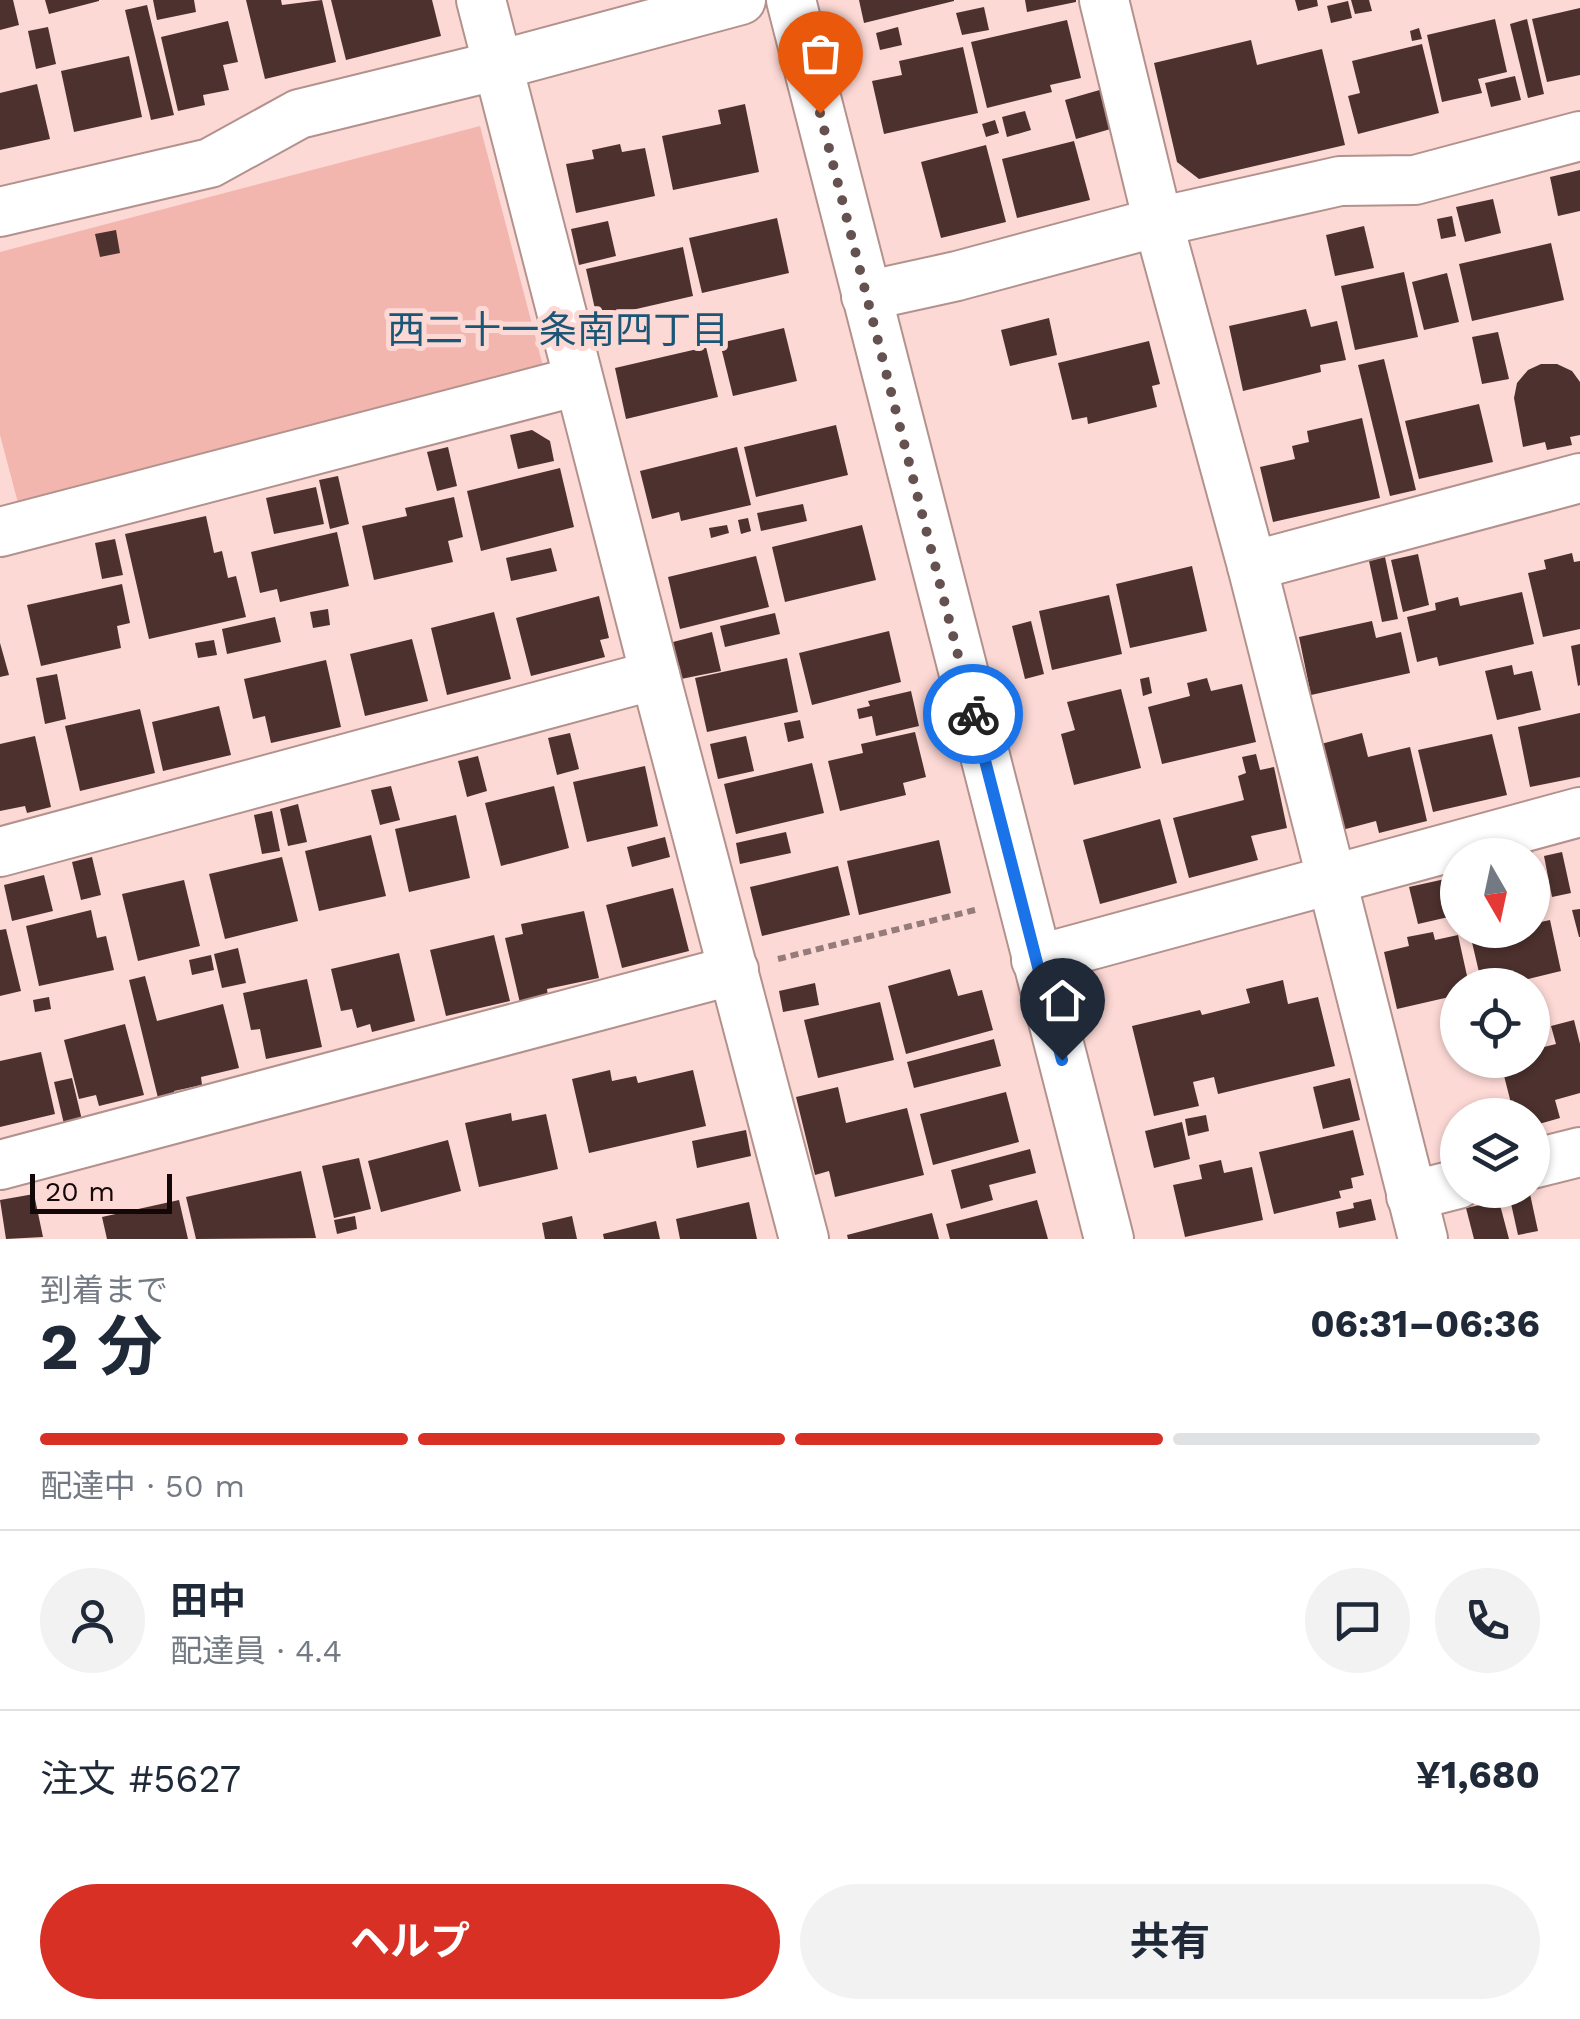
<!DOCTYPE html>
<html lang="ja">
<head>
<meta charset="utf-8">
<style>
  :root { --surface:#fff; --page:#f2f2f3; --text:#1f2937; --muted:#747a83; --line:#e0e1e3; --accent:#d93025 }
  body { margin:0; font-family:"Work Sans","Noto Sans JP",sans-serif; background:var(--page); color:var(--text); height:100vh; display:flex; flex-direction:column; font-size:38px; white-space:nowrap }
  * { box-sizing:border-box; margin:0 }
  p { font-size:32px; color:var(--muted) }
  .icon { flex:none; width:55px; height:55px; fill:none; stroke:currentColor; stroke-width:2; stroke-linecap:round; stroke-linejoin:round }
  .map { position:relative; height:1239px; overflow:hidden }
  .sheet { display:flex; flex-direction:column; background:var(--surface); flex:1 }
  .sheet>* { flex:none }
  .needle { width:65px; rotate:171deg }
  .buttons { position:absolute; left:1440px; top:838px; display:grid; gap:20px }
  .buttons a { display:grid; place-items:center; width:110px; height:110px; border-radius:50%; background:var(--surface); box-shadow:0 2px 8px #0004; font-size:50px }
  .scale { position:absolute; left:30px; bottom:25px; width:142px; box-sizing:border-box; padding-left:10px; border:5px solid #130807; border-top:0; font-size:28px; line-height:35px; white-space:nowrap; color:#130807; -webkit-text-stroke:8px #fdd9d5; paint-order:stroke }
  .pin { position:absolute; display:grid; place-items:center; width:85px; height:85px; color:#fff; margin:-102px -42px; border-radius:50% 50% 50% 0; rotate:-45deg; box-shadow:0 0 10px #0007 }
  .pin .icon { rotate:45deg }
  .courier { position:absolute; display:grid; place-items:center; width:100px; height:100px; margin:-50px; border:8px solid #1a73e8; border-radius:50%; background:#fff; color:#222; box-shadow:0 2px 12px #0007 }
  .overview em { font-style:normal; font-weight:700 }
  .overview div { display:flex; flex-direction:column-reverse }
  .overview { display:flex; align-items:center; justify-content:space-between; height:170px; padding:0 40px }
  h1 { font-size:65px; font-weight:700; line-height:75px }
  .bar { display:grid; grid-template-columns:repeat(4,1fr); gap:15px 10px; align-content:center; height:120px; padding:0 40px }
  .bar i { height:12px; border-radius:8px; background:var(--line) }
  .bar .active { background:var(--accent) }
  .bar p { grid-column:span 4 }
  .line { display:flex; align-items:center; gap:25px; padding:0 40px; border-top:2px solid var(--line) }
  .line div { flex:1 }
  .round { display:grid; place-items:center; flex:none; width:105px; height:105px; border-radius:52px; background:var(--page) }
  .cta { display:flex; gap:20px; margin-top:auto; padding:20px 40px }
  .cta a { flex:1; height:115px; border-radius:60px; background:var(--accent); color:#fff; font-size:40px; font-weight:700; line-height:115px; text-align:center }
  .cta a+a { background:var(--page); color:var(--text) }
  .map>svg:first-child { display:block }
  .green { fill:#f2b6ae }
  .building { fill:#4c312e }
  .lines { fill:none; stroke-linecap:round; stroke-linejoin:round }
  .minor-casing { stroke:#b3928d; stroke-width:52 }
  .path { stroke:#957c7a; stroke-width:6; stroke-dasharray:8 5; stroke-linecap:butt }
  .minor { stroke:#fff; stroke-width:48 }
  .done { stroke:#65514f; stroke-width:10; stroke-dasharray:0 18 }
  .route { stroke:#1a73e8; stroke-width:12 }
  .labels { text-anchor:middle; dominant-baseline:central; stroke-width:10; stroke-linejoin:round; paint-order:stroke }
  .neighbourhood-label { font-size:38px; fill:#1b5676; stroke:#fdd9d5 }
</style>
</head>
<body>
<div class="map">
<svg width="1580" height="1239" viewBox="0 0 1580 1239">
  <rect width="100%" height="100%" fill="#fdd9d5"/>
  <polygon class="green" points="480,126 543,366 18,503 0,435 0,252"/>
  <g class="building">
    <polygon points="0,0 13,0 19,25 0,30"/>
    <polygon points="45,0 99,0 99,1 49,14"/>
    <polygon points="153,0 194,0 196,12 157,20"/>
    <polygon points="246,0 281,0 282,5 322,0 336,62 265,79"/>
    <polygon points="331,0 432,0 441,36 346,60"/>
    <polygon points="859,0 954,0 954,1 864,23"/>
    <polygon points="1025,0 1076,0 1076,2 1027,12"/>
    <polygon points="1295,0 1317,0 1318,6 1298,11"/>
    <polygon points="1351,0 1369,0 1372,11 1355,14"/>
    <polygon points="1348,1 1352,18 1331,23 1327,6"/>
    <polygon points="147,5 174,115 151,120 125,10"/>
    <polygon points="984,7 989,30 962,35 956,13"/>
    <polygon points="1580,8 1580,75 1547,82 1532,19"/>
    <polygon points="1495,19 1507,72 1478,79 1482,93 1442,102 1427,35"/>
    <polygon points="1527,19 1544,94 1528,98 1510,24"/>
    <polygon points="1067,20 1081,78 1050,85 1052,92 987,108 971,42"/>
    <polygon points="228,21 238,62 223,65 229,90 203,95 205,105 178,111 161,37"/>
    <polygon points="48,27 56,64 36,69 28,31"/>
    <polygon points="898,27 902,45 880,50 876,33"/>
    <polygon points="1419,28 1422,39 1412,41 1410,31"/>
    <polygon points="1251,40 1257,65 1322,49 1345,145 1199,179 1177,162 1154,63"/>
    <polygon points="1422,44 1439,113 1358,134 1348,96 1360,93 1352,61"/>
    <polygon points="963,47 978,113 884,134 872,81 902,75 899,61"/>
    <polygon points="129,56 142,117 74,132 61,71"/>
    <polygon points="1515,76 1521,100 1491,107 1485,83"/>
    <polygon points="37,84 50,139 0,150 0,93"/>
    <polygon points="1103,89 1114,128 1076,139 1065,100"/>
    <polygon points="745,104 759,172 673,190 662,136 721,124 718,110"/>
    <polygon points="1025,111 1031,130 1007,137 1002,117"/>
    <polygon points="995,120 999,133 986,137 982,124"/>
    <polygon points="1074,141 1090,200 1017,218 1002,159"/>
    <polygon points="620,144 622,152 645,148 655,196 576,213 566,164 594,159 592,150"/>
    <polygon points="986,145 1006,222 941,238 921,162"/>
    <polygon points="1580,170 1580,211 1558,216 1550,177"/>
    <polygon points="1493,199 1501,233 1465,242 1456,207"/>
    <polygon points="1452,216 1456,236 1441,239 1437,219"/>
    <polygon points="777,218 789,273 702,293 689,238"/>
    <polygon points="608,221 616,256 579,265 571,229"/>
    <polygon points="1364,226 1374,268 1335,276 1326,235"/>
    <polygon points="116,230 120,253 100,257 95,234"/>
    <polygon points="1551,243 1564,300 1472,321 1459,264"/>
    <polygon points="683,247 693,296 597,318 586,269"/>
    <polygon points="1404,272 1418,337 1355,350 1341,286"/>
    <polygon points="1447,273 1459,322 1424,330 1412,282"/>
    <polygon points="1306,309 1311,327 1337,321 1346,360 1320,365 1321,372 1243,391 1229,326"/>
    <polygon points="1049,318 1057,355 1010,366 1001,330"/>
    <polygon points="784,328 797,381 733,396 720,343"/>
    <polygon points="1498,332 1509,379 1482,384 1472,337"/>
    <polygon points="1149,341 1160,384 1152,386 1157,407 1088,424 1087,417 1072,420 1058,363"/>
    <polygon points="706,347 718,397 626,419 615,368"/>
    <polygon points="1384,359 1416,490 1390,496 1358,365"/>
    <polygon points="1541,364 1557,364 1572,371 1580,382 1580,435 1570,437 1572,445 1547,450 1545,442 1523,447 1514,398 1517,383 1528,370"/>
    <polygon points="1479,404 1493,462 1419,479 1405,421"/>
    <polygon points="1362,418 1380,498 1273,522 1260,467 1295,459 1292,446 1309,442 1307,431"/>
    <polygon points="836,425 848,475 756,497 744,447"/>
    <polygon points="532,430 550,441 554,461 518,469 510,435"/>
    <polygon points="448,447 457,486 437,491 427,452"/>
    <polygon points="737,447 751,505 681,521 679,512 652,519 640,471"/>
    <polygon points="560,468 574,527 481,551 467,491"/>
    <polygon points="338,476 349,524 330,529 319,480"/>
    <polygon points="316,487 324,524 274,534 266,498"/>
    <polygon points="454,497 463,537 448,541 453,562 374,580 362,526 407,516 405,508"/>
    <polygon points="803,504 807,521 761,531 757,513"/>
    <polygon points="206,516 214,553 222,551 228,578 236,576 246,617 149,639 125,534"/>
    <polygon points="748,518 751,531 741,534 738,520"/>
    <polygon points="727,525 729,533 711,538 709,528"/>
    <polygon points="862,525 876,580 785,602 772,547"/>
    <polygon points="337,532 349,586 280,602 277,589 260,593 251,552"/>
    <polygon points="115,539 123,575 102,579 95,543"/>
    <polygon points="551,548 557,571 511,581 506,558"/>
    <polygon points="1572,553 1574,562 1580,561 1580,629 1543,637 1528,573 1546,569 1544,560"/>
    <polygon points="1418,554 1429,605 1403,612 1391,560"/>
    <polygon points="756,556 769,607 680,629 668,577"/>
    <polygon points="1385,557 1398,619 1382,622 1369,561"/>
    <polygon points="1192,566 1207,631 1130,648 1116,584"/>
    <polygon points="122,584 130,623 117,626 121,648 41,666 27,605"/>
    <polygon points="1522,592 1534,644 1439,666 1437,657 1417,662 1407,617 1436,610 1435,603 1458,597 1460,606"/>
    <polygon points="1109,595 1122,654 1052,670 1039,611"/>
    <polygon points="599,596 609,638 600,640 605,657 531,676 516,618"/>
    <polygon points="328,609 330,625 313,628 310,612"/>
    <polygon points="494,612 511,679 447,695 431,628"/>
    <polygon points="775,613 780,634 725,647 720,626"/>
    <polygon points="275,617 281,642 227,654 222,629"/>
    <polygon points="1031,621 1044,674 1025,679 1012,626"/>
    <polygon points="1372,621 1376,638 1401,632 1410,673 1311,695 1299,637"/>
    <polygon points="889,631 901,682 812,705 799,653"/>
    <polygon points="712,632 721,671 681,679 673,642"/>
    <polygon points="412,639 428,701 365,716 350,654"/>
    <polygon points="214,640 217,655 198,658 195,643"/>
    <polygon points="0,643 9,675 0,677"/>
    <polygon points="1580,644 1580,685 1578,686 1571,646"/>
    <polygon points="787,658 798,712 707,732 695,678"/>
    <polygon points="326,660 341,727 271,743 265,716 253,719 244,679"/>
    <polygon points="1512,665 1514,675 1532,671 1541,710 1497,720 1485,671"/>
    <polygon points="57,674 66,719 45,724 36,678"/>
    <polygon points="1149,677 1152,693 1143,696 1140,679"/>
    <polygon points="1207,678 1211,691 1242,684 1256,742 1162,764 1148,707 1190,696 1187,683"/>
    <polygon points="1121,689 1141,768 1074,785 1061,734 1075,730 1067,702"/>
    <polygon points="911,691 919,726 876,736 872,716 859,719 857,709 870,706 868,701"/>
    <polygon points="219,706 231,755 163,771 152,722"/>
    <polygon points="140,709 155,773 80,791 65,726"/>
    <polygon points="1580,713 1580,777 1530,787 1518,727"/>
    <polygon points="800,720 804,738 788,742 784,723"/>
    <polygon points="915,732 926,777 903,783 906,795 840,811 828,761 863,753 861,744"/>
    <polygon points="570,733 579,769 557,775 548,738"/>
    <polygon points="1362,733 1368,757 1410,747 1427,821 1379,833 1376,821 1342,830 1321,744"/>
    <polygon points="1492,734 1507,795 1433,812 1418,750"/>
    <polygon points="35,736 51,807 27,813 25,806 0,811 0,744"/>
    <polygon points="746,736 754,771 718,779 710,744"/>
    <polygon points="1256,754 1260,770 1274,767 1287,828 1251,836 1258,860 1189,878 1173,818 1244,800 1238,776 1246,773 1242,757"/>
    <polygon points="478,756 487,791 467,797 458,761"/>
    <polygon points="812,763 824,813 736,834 724,784"/>
    <polygon points="645,766 658,826 587,842 573,782"/>
    <polygon points="391,786 400,820 380,825 371,790"/>
    <polygon points="554,786 569,848 501,866 485,803"/>
    <polygon points="298,804 307,842 288,846 280,809"/>
    <polygon points="272,811 280,851 262,854 254,815"/>
    <polygon points="456,815 470,878 409,892 395,829"/>
    <polygon points="1160,819 1177,883 1100,904 1083,840"/>
    <polygon points="786,832 791,853 740,864 736,843"/>
    <polygon points="371,835 386,896 319,911 305,851"/>
    <polygon points="665,837 670,857 632,867 627,847"/>
    <polygon points="939,840 951,893 859,915 847,861"/>
    <polygon points="1532,851 1543,895 1532,897"/>
    <polygon points="1562,852 1571,893 1552,897 1544,856"/>
    <polygon points="92,857 101,895 81,900 72,862"/>
    <polygon points="282,857 298,921 225,939 209,874"/>
    <polygon points="838,866 850,915 762,936 750,887"/>
    <polygon points="44,875 53,911 12,921 4,885"/>
    <polygon points="1445,879 1453,916 1418,924 1409,887"/>
    <polygon points="184,880 200,946 138,961 122,894"/>
    <polygon points="673,888 689,951 622,968 606,905"/>
    <polygon points="1580,909 1580,937 1579,937 1572,910"/>
    <polygon points="91,910 97,938 106,936 114,970 39,986 26,926"/>
    <polygon points="584,911 599,978 547,989 548,997 520,1003 505,938 523,934 521,924"/>
    <polygon points="1550,920 1561,971 1503,985 1482,985 1471,938 1501,930 1532,930 1532,924"/>
    <polygon points="6,929 21,991 0,996 0,930"/>
    <polygon points="1433,932 1435,940 1458,935 1469,985 1458,985 1458,995 1397,1009 1384,952 1409,946 1407,937"/>
    <polygon points="494,935 510,1001 446,1016 430,950"/>
    <polygon points="238,948 246,983 222,988 214,954"/>
    <polygon points="399,953 415,1021 372,1032 370,1024 357,1028 352,1009 341,1011 331,969"/>
    <polygon points="211,955 214,970 192,975 189,960"/>
    <polygon points="950,969 958,996 982,990 993,1030 906,1054 888,986"/>
    <polygon points="145,976 157,1021 223,1004 239,1068 201,1077 202,1085 174,1091 176,1098 159,1102 129,980"/>
    <polygon points="307,979 322,1047 266,1059 260,1029 251,1030 243,993"/>
    <polygon points="1283,980 1288,1004 1318,997 1335,1066 1218,1094 1214,1077 1193,1082 1199,1106 1154,1116 1132,1026 1200,1010 1202,1015 1250,1003 1246,989"/>
    <polygon points="815,983 819,1005 783,1012 779,991"/>
    <polygon points="49,997 51,1009 35,1012 33,1000"/>
    <polygon points="880,1002 894,1060 818,1078 804,1020"/>
    <polygon points="1574,1020 1580,1044 1580,1093 1555,1100 1560,1118 1532,1126 1532,1115 1514,1115 1500,1060 1532,1060 1532,1050 1556,1044 1551,1026"/>
    <polygon points="125,1024 144,1095 99,1106 96,1095 79,1099 64,1040"/>
    <polygon points="994,1039 1001,1066 914,1088 907,1062"/>
    <polygon points="41,1052 55,1114 0,1127 0,1061"/>
    <polygon points="610,1070 612,1081 636,1076 638,1083 693,1070 706,1126 589,1153 572,1079"/>
    <polygon points="72,1078 82,1120 64,1124 54,1082"/>
    <polygon points="1350,1078 1360,1120 1323,1129 1313,1087"/>
    <polygon points="838,1087 846,1123 907,1108 924,1175 835,1197 829,1171 815,1175 796,1097"/>
    <polygon points="1006,1092 1019,1142 933,1165 920,1114"/>
    <polygon points="511,1113 512,1121 546,1114 558,1169 479,1187 465,1123"/>
    <polygon points="1206,1115 1209,1131 1188,1136 1185,1119"/>
    <polygon points="1182,1122 1190,1159 1154,1168 1145,1131"/>
    <polygon points="746,1130 751,1156 697,1168 692,1141"/>
    <polygon points="1353,1130 1364,1175 1351,1178 1353,1188 1339,1191 1341,1198 1274,1214 1259,1152"/>
    <polygon points="448,1140 461,1191 381,1212 368,1161"/>
    <polygon points="1030,1149 1036,1173 989,1185 993,1200 961,1209 951,1170"/>
    <polygon points="359,1158 371,1209 334,1218 322,1166"/>
    <polygon points="1221,1160 1224,1173 1252,1167 1263,1220 1185,1237 1173,1185 1202,1179 1199,1165"/>
    <polygon points="301,1171 316,1238 196,1239 186,1197"/>
    <polygon points="34,1194 43,1237 6,1239 0,1200"/>
    <polygon points="1530,1194 1538,1231 1518,1235 1510,1199"/>
    <polygon points="1371,1199 1376,1220 1339,1228 1336,1212 1354,1208 1353,1203"/>
    <polygon points="179,1200 188,1239 107,1239 102,1217"/>
    <polygon points="1037,1200 1048,1239 950,1239 946,1224"/>
    <polygon points="1499,1201 1509,1239 1474,1239 1466,1208"/>
    <polygon points="749,1202 757,1239 680,1239 676,1219"/>
    <polygon points="932,1213 939,1239 848,1239 847,1235"/>
    <polygon points="355,1216 357,1229 337,1234 334,1220"/>
    <polygon points="572,1216 577,1239 545,1239 542,1223"/>
    <polygon points="656,1221 660,1239 604,1239 603,1234"/>
  </g>
  <g class="lines">
    <defs>
      <g id="minor">
        <polyline points="481,0 655,675 804,1239"/>
        <polyline points="791,0 1109,1239"/>
        <polyline points="1104,0 1158,222 1252,566 1423,1239"/>
        <polyline points="0,212 210,163 299,114 499,65 741,0"/>
        <polyline points="866,296 957,276 1158,222 1340,181 1415,180 1580,136"/>
        <polyline points="0,532 578,381"/>
        <polyline points="1252,566 1580,478"/>
        <polyline points="0,852 655,675"/>
        <polyline points="1036,960 1580,812"/>
        <polyline points="1532,1164 1580,1152"/>
        <polyline points="0,1165 734,970"/>
        <polyline points="1411,1196 1458,1184"/>
      </g>
    </defs>
    <use href="#minor" class="minor-casing"/>
    <polyline class="path" points="778,959 975,910"/>
    <use href="#minor" class="minor"/>
  </g>
  <g class="lines">
    <polyline class="done" points="820,113 973,714"/>
    <polyline class="route" points="973,714 1062,1060"/>
  </g>
  <g class="labels">
    <g class="neighbourhood-label">
      <text x="558" y="330">西二十一条南四丁目</text>
    </g>
  </g>
</svg>
<div class="buttons">
<a><svg class="needle" viewBox="-14 -14 28 28"><path d="M0-13l5 13h-10z" fill="#e53935"/><path d="M0 13l5-13h-10z" fill="#747a83"/></svg></a>
<a><svg class="icon" aria-label="locate" viewBox="0 0 24 24"><circle cx="12" cy="12" r="6"/><path d="M12 2v4M12 18v4M2 12h4M18 12h4"/></svg></a>
<a><svg class="icon" aria-label="layers" viewBox="0 0 24 24"><path d="M12 4l9 5-9 5-9-5zM3 14l9 5 9-5"/></svg></a>
</div>
<div class="scale">20 m</div>
<div class="pin" style="left:820px;top:113px;background:#ea580c"><svg class="icon" aria-label="bag" viewBox="0 0 24 24"><path d="M5 8h14l-1 12H6zM9 8a3 3 0 0 1 6 0"/></svg></div>
<div class="pin" style="left:1062px;top:1060px;background:#1f2937"><svg class="icon" aria-label="home" viewBox="0 0 24 24"><path d="M3 11l9-7 9 7M6 9v11h12V9"/></svg></div>
<div class="courier" style="left:973px;top:714px"><svg class="icon" aria-label="bike" viewBox="0 0 24 24"><circle cx="6" cy="16" r="4"/><circle cx="18" cy="16" r="4"/><path d="M6 16l4-8h5l3 8M10 8l3 8H6M13 5h3"/></svg></div>
</div>
<section class="sheet">
<div class="overview"><div><h1>2 分</h1><p>到着まで</p></div><em>06:31–06:36</em></div>
<div class="bar"><i class="active"></i><i class="active"></i><i class="active"></i><i></i><p>配達中 · 50 m</p></div>
<div class="line" style="height:180px"><a class="round"><svg class="icon" aria-label="person" viewBox="0 0 24 24"><circle cx="12" cy="8" r="4"/><path d="M4 21q1-7 8-7t8 7"/></svg></a><div><b>田中</b><p>配達員 · 4.4</p></div><a class="round"><svg class="icon" aria-label="chat" viewBox="0 0 24 24"><path d="M4 5h16v11H9l-5 4z"/></svg></a><a class="round"><svg class="icon" aria-label="phone" viewBox="0 0 24 24"><path d="M5 4h4l2 5-3 2q2 4 5 5l2-3 5 2v4C11 20 4 13 5 4z"/></svg></a></div>
<div class="line" style="height:130px"><div>注文 #5627</div><b>¥1,680</b></div>
<div class="cta"><a>ヘルプ</a><a>共有</a></div>
</section>
</body>
</html>
